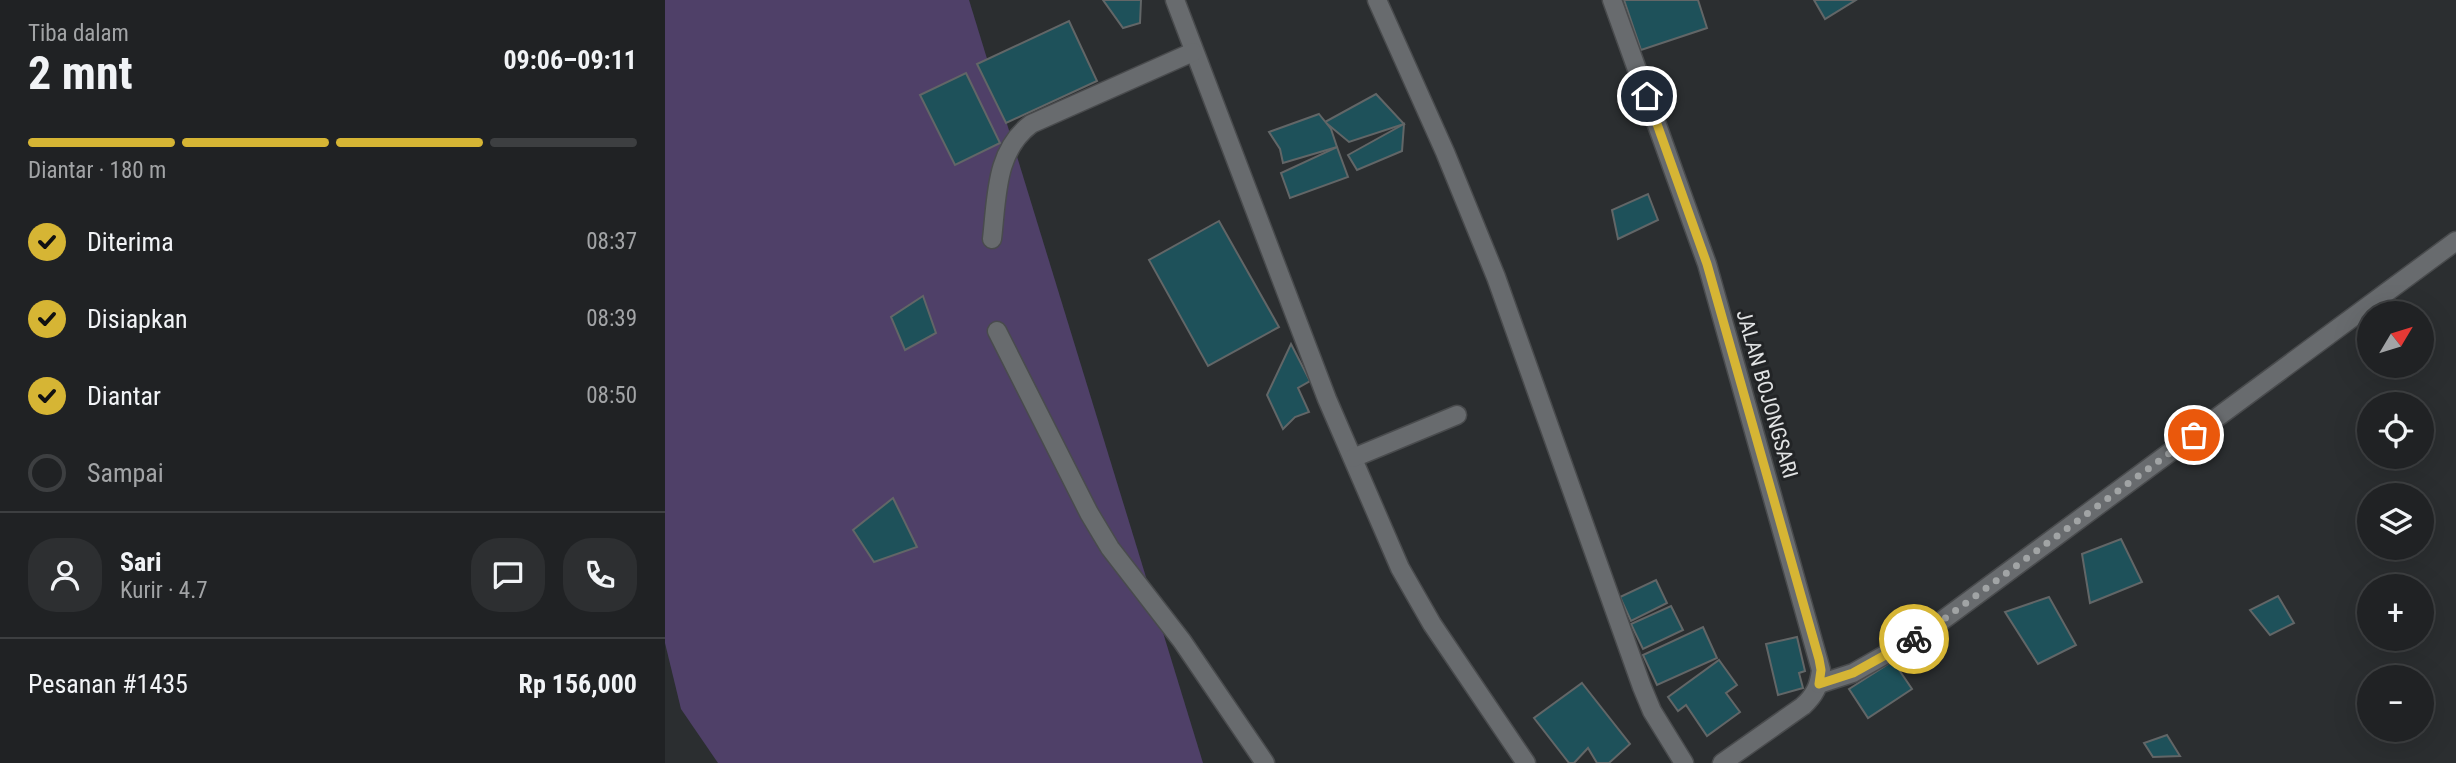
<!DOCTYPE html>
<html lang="id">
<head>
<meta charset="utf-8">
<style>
  :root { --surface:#202224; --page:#2d2f31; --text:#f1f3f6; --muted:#a2a4a6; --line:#3d3f41; --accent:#d6b534 }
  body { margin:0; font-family:"Roboto Condensed",sans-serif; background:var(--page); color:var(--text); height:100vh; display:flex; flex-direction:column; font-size:26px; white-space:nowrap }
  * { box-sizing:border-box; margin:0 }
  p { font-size:23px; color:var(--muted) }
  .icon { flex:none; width:38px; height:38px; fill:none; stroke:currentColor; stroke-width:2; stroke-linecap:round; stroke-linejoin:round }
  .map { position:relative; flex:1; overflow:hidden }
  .side { display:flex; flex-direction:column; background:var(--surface); width:665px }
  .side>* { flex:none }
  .needle { width:46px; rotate:52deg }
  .tools { position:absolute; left:1692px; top:301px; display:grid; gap:14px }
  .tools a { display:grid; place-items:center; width:77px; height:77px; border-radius:50%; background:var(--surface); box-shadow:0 7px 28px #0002,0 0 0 2px var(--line); font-size:35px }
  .pin { position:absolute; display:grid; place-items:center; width:60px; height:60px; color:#fff; margin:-30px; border:4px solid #fff; border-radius:50%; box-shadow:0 2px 7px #0007 }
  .courier { position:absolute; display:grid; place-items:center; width:70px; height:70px; margin:-35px; border:5px solid #d6b534; border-radius:50%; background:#fff; color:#222; box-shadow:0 2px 9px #0007 }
  .headline em { font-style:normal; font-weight:700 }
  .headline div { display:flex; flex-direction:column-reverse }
  .headline { display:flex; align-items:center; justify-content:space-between; height:119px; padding:0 28px }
  h1 { font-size:46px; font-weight:700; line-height:52px }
  .bar { display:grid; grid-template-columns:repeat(4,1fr); gap:10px 7px; align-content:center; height:84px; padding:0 28px }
  .bar i { height:9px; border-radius:5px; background:var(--line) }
  .bar .on { background:var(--accent) }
  .bar p { grid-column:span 4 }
  .line { display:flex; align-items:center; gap:18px; padding:0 28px; border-top:2px solid var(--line) }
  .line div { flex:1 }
  .round { display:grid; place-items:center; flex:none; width:74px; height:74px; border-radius:28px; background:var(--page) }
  ol { padding:0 28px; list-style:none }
  li { display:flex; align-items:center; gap:21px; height:77px }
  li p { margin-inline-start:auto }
  li .icon { padding:7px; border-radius:50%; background:var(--accent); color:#111; stroke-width:4 }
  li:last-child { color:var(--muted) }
  li i { width:38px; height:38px; border:4px solid var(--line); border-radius:50% }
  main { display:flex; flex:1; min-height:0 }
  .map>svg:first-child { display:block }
  .green { fill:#4f4068 }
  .building { fill:#1e515a; stroke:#626667; stroke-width:2 }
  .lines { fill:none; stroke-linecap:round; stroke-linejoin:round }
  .street-casing { stroke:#494b4d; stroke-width:21 }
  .street { stroke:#686b6e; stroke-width:18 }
  .done { stroke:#a1a4a5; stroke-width:7; stroke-dasharray:0 12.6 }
  .route { stroke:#d6b534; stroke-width:9 }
  .labels { text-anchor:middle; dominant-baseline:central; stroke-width:6; stroke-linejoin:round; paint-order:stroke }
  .street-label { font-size:21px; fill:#e1e3e4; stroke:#222426 }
</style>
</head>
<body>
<main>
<section class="side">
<div class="headline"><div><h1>2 mnt</h1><p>Tiba dalam</p></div><em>09:06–09:11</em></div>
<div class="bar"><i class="on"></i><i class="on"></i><i class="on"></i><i></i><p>Diantar · 180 m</p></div>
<ol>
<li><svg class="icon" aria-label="check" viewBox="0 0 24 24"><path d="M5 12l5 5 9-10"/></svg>Diterima<p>08:37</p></li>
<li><svg class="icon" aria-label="check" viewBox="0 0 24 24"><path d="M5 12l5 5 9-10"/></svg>Disiapkan<p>08:39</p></li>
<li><svg class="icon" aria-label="check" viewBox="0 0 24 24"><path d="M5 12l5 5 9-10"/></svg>Diantar<p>08:50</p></li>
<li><i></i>Sampai</li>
</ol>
<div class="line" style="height:126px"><a class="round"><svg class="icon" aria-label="person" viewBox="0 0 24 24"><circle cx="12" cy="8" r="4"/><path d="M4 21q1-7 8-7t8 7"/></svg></a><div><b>Sari</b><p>Kurir · 4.7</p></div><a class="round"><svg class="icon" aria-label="chat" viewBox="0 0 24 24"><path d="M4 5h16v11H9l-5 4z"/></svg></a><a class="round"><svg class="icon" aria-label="phone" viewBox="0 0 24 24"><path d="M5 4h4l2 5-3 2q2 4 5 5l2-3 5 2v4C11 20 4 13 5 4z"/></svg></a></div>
<div class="line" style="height:91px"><div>Pesanan #1435</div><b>Rp 156,000</b></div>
</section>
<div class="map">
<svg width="1791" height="763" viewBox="0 0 1791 763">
  <rect width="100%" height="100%" fill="#2b2e30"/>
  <polygon class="green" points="0,0 304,0 538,763 53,763 16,709 0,643"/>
  <g class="building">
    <polygon points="438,0 476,0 475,23 458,28"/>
    <polygon points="959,0 1033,0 1042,28 976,50"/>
    <polygon points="1149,0 1191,0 1160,19"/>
    <polygon points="404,21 432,81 341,123 312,64"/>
    <polygon points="301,73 335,143 290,165 255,95"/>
    <polygon points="711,94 739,124 684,142 660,122"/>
    <polygon points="654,114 666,129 672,147 618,163 615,149 604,132"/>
    <polygon points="739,124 737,151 692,170 683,155"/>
    <polygon points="672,147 683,177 625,198 616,173"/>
    <polygon points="983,194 993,220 953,239 947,210"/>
    <polygon points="554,221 614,327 543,366 484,260"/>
    <polygon points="258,296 271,333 240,350 226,317"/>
    <polygon points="626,344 645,381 633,388 644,412 630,417 618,429 602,395"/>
    <polygon points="228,498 252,547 209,562 188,530"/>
    <polygon points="1456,539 1477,582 1425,603 1417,554"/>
    <polygon points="991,580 1002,603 966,621 955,597"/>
    <polygon points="1613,596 1629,623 1605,635 1585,610"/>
    <polygon points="1384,597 1411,645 1373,664 1340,612"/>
    <polygon points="1006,606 1018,630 978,649 966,624"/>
    <polygon points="1038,627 1052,658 992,685 978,655"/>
    <polygon points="1132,637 1140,671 1134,673 1138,688 1113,695 1101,644"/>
    <polygon points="1054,660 1072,685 1061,693 1075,712 1042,736 1021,705 1013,711 1003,697"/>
    <polygon points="1228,661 1247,689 1203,718 1184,689"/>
    <polygon points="917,683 965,744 944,763 932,763 923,748 909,763 904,763 869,718"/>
    <polygon points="1502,735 1515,756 1488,757 1479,743"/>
  </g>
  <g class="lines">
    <defs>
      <g id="street">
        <polyline points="510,0 662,399 735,568 767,624 861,763"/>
        <polyline points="712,0 780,152 831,277 977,687 987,711 1019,763"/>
        <path d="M947 0 1042 264 1156 670C1154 686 1150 695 1138 706L1057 763"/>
        <path d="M327 239C332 197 330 151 366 124L528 52"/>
        <polyline points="332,331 424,513 445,548 517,641 600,763"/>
        <polyline points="688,458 792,415"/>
        <polyline points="1154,684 1188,673 1267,628 1791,241"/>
      </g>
    </defs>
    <use href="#street" class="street-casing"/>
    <use href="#street" class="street"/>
  </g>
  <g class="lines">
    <polyline class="done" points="1249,639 1267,628 1529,435"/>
    <polyline class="route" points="982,96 1042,264 1154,659 1156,670 1154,684 1188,673 1249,639"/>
  </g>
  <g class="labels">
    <g class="street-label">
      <text transform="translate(1102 394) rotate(74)">JALAN BOJONGSARI</text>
    </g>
  </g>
</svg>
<div class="tools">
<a><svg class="needle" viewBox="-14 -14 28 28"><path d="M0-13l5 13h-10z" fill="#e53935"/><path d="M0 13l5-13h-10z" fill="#a2a4a6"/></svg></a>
<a><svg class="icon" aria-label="locate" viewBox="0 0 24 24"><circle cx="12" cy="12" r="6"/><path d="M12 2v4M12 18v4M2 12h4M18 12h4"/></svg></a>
<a><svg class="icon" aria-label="layers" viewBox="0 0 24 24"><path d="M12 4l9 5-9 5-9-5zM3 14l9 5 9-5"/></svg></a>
<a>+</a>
<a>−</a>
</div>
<div class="pin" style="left:1529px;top:435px;background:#ea580c"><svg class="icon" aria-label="bag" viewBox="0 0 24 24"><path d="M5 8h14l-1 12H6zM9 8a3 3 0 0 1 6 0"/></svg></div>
<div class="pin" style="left:982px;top:96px;background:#1f2937"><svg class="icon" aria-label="home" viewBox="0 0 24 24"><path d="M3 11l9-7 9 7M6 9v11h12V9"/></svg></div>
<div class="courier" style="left:1249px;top:639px"><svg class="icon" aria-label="bike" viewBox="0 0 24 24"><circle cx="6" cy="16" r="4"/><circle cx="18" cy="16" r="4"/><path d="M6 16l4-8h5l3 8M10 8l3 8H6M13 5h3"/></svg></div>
</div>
</main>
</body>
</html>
